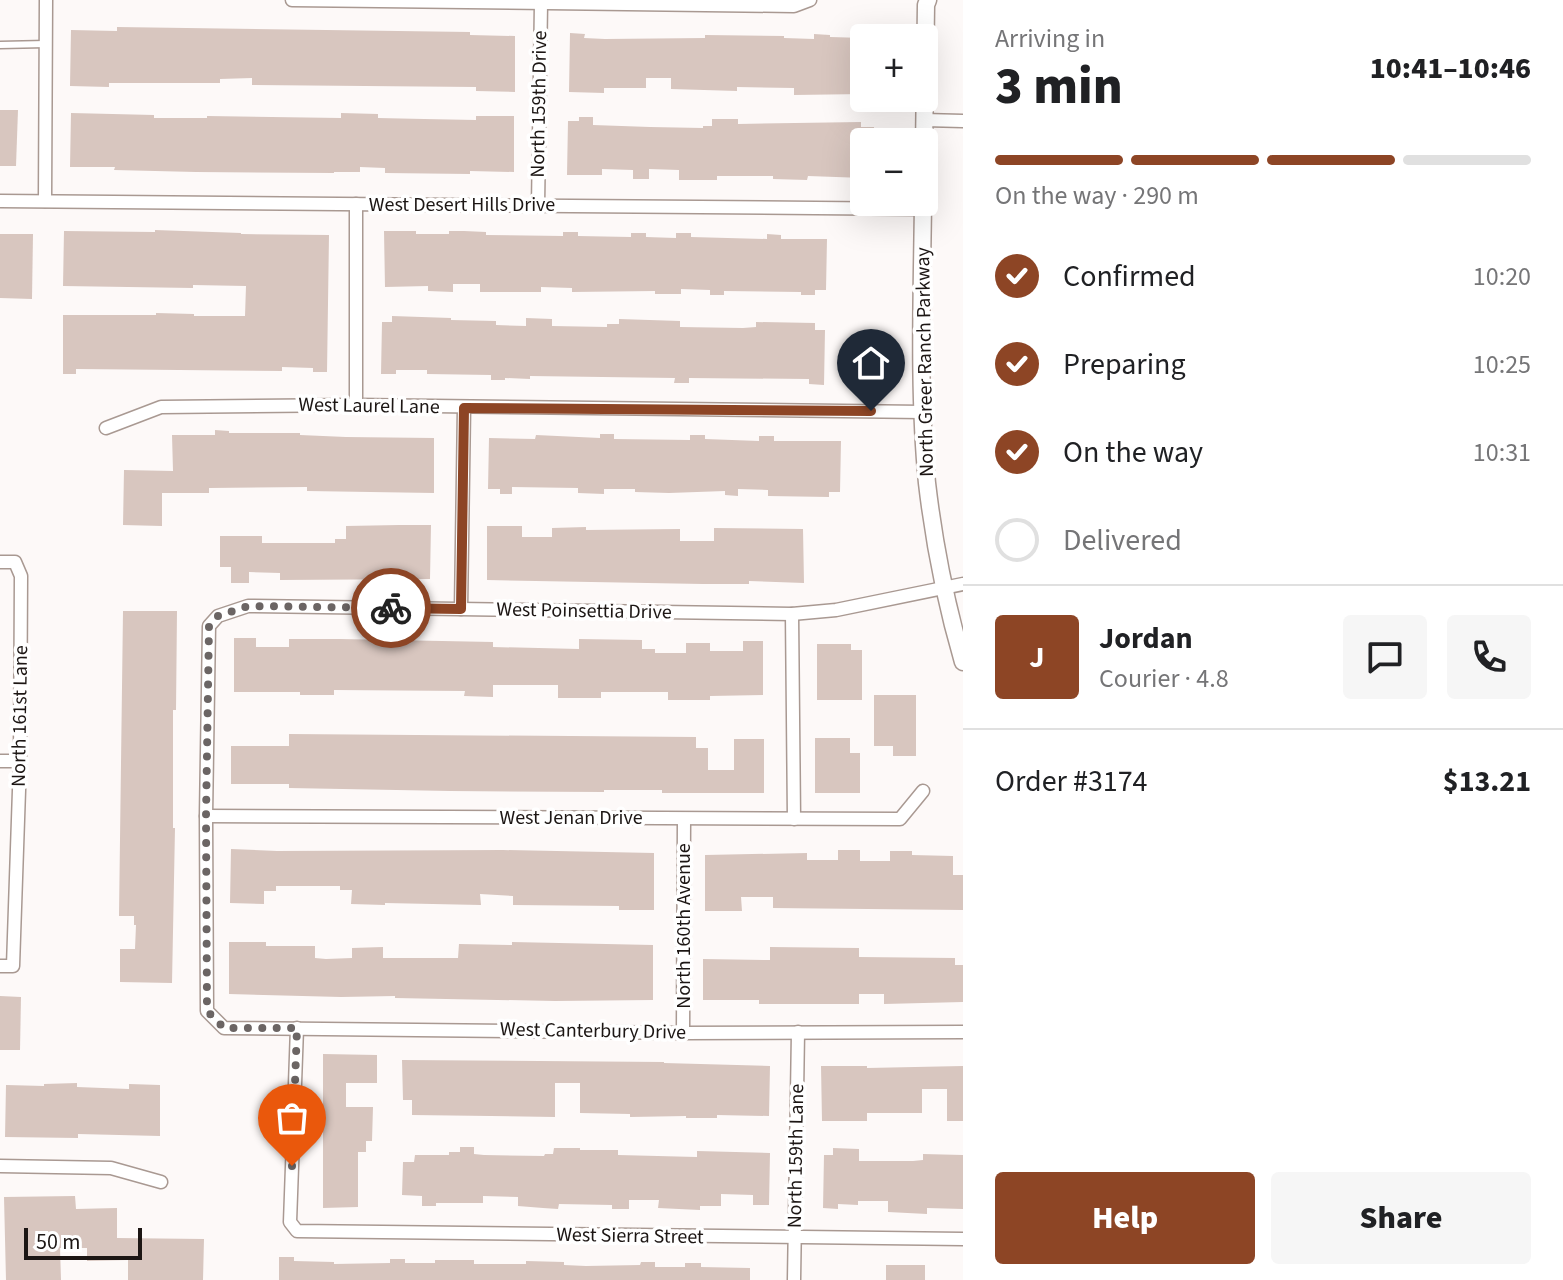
<!DOCTYPE html>
<html lang="en">
<head>
<meta charset="utf-8">
<style>
  :root { --surface:#fff; --page:#f6f6f6; --text:#202124; --muted:#757577; --line:#e0e0e0; --accent:#8d4525 }
  body { margin:0; font-family:"Source Sans 3",sans-serif; background:var(--page); color:var(--text); height:100vh; display:flex; flex-direction:column; font-size:30px; white-space:nowrap }
  * { box-sizing:border-box; margin:0 }
  p { font-size:26px; color:var(--muted) }
  .icon { flex:none; width:44px; height:44px; fill:none; stroke:currentColor; stroke-width:2; stroke-linecap:round; stroke-linejoin:round }
  .map { position:relative; flex:1; overflow:hidden }
  .details { display:flex; flex-direction:column; background:var(--surface); width:600px }
  .details>* { flex:none }
  .fabs { position:absolute; left:850px; top:24px; display:grid; gap:16px }
  .fabs a { display:grid; place-items:center; width:88px; height:88px; border-radius:8px; background:var(--surface); box-shadow:0 8px 32px #0002; font-size:40px }
  .scale { position:absolute; left:24px; bottom:20px; width:118px; box-sizing:border-box; padding-left:8px; border:4px solid #1c1614; border-top:0; font-size:22px; line-height:28px; white-space:nowrap; color:#1c1614; -webkit-text-stroke:6px #fff; paint-order:stroke }
  .pin { position:absolute; display:grid; place-items:center; width:68px; height:68px; color:#fff; margin:-82px -34px; border-radius:50% 50% 50% 0; rotate:-45deg; box-shadow:0 0 8px #0007 }
  .pin .icon { rotate:45deg }
  .courier { position:absolute; display:grid; place-items:center; width:80px; height:80px; margin:-40px; border:6px solid #8d4525; border-radius:50%; background:#fff; color:#222; box-shadow:0 2px 10px #0007 }
  .headline em { font-style:normal; font-weight:800 }
  .headline div { display:flex; flex-direction:column-reverse }
  .headline { display:flex; align-items:center; justify-content:space-between; height:136px; padding:0 32px }
  h1 { font-size:52px; font-weight:800; line-height:60px }
  .bar { display:grid; grid-template-columns:repeat(4,1fr); gap:12px 8px; align-content:center; height:96px; padding:0 32px }
  .bar i { height:10px; border-radius:6px; background:var(--line) }
  .bar .active { background:var(--accent) }
  .bar p { grid-column:span 4 }
  .line { display:flex; align-items:center; gap:20px; padding:0 32px; border-top:2px solid var(--line) }
  .line div { flex:1 }
  .round { display:grid; place-items:center; flex:none; width:84px; height:84px; border-radius:8px; background:var(--page) }
  ol { padding:0 32px; list-style:none }
  li { display:flex; align-items:center; gap:24px; height:88px }
  li p { margin-inline-start:auto }
  li .icon { padding:8px; border-radius:50%; background:var(--accent); color:#fff; stroke-width:4 }
  li:last-child { color:var(--muted) }
  li i { width:44px; height:44px; border:4px solid var(--line); border-radius:50% }
  .primary-button { display:flex; gap:16px; margin-top:auto; padding:16px 32px }
  .primary-button a { flex:1; height:92px; border-radius:8px; background:var(--accent); color:#fff; font-size:32px; font-weight:800; line-height:92px; text-align:center }
  .primary-button a+a { background:var(--page); color:var(--text) }
  main { display:flex; flex:1; min-height:0 }
  .map>svg:first-child { display:block }
  .building { fill:#d8c6bf }
  .lines { fill:none; stroke-linecap:round; stroke-linejoin:round }
  .service-casing { stroke:#a99992; stroke-width:9 }
  .minor-casing { stroke:#a99992; stroke-width:15 }
  .tertiary-casing { stroke:#a99992; stroke-width:19 }
  .service { stroke:#fff; stroke-width:6 }
  .minor { stroke:#fff; stroke-width:12 }
  .tertiary { stroke:#fff; stroke-width:16 }
  .done { stroke:#6b6564; stroke-width:8; stroke-dasharray:0 14.4 }
  .route { stroke:#8d4525; stroke-width:10 }
  .labels { text-anchor:middle; dominant-baseline:central; stroke-width:7; stroke-linejoin:round; paint-order:stroke }
  .street-label { font-size:20px; fill:#1c1614; stroke:#fff }
</style>
</head>
<body>
<main>
<div class="map">
<svg width="963" height="1280" viewBox="0 0 963 1280">
  <rect width="100%" height="100%" fill="#fdf9f8"/>
  <g class="building">
    <polygon points="117,27 470,32 470,35 515,36 515,92 476,91 476,87 252,85 252,78 220,79 220,83 109,83 109,87 70,86 71,30 117,31"/>
    <polygon points="570,33 585,34 584,38 605,39 705,38 705,35 784,36 784,38 814,39 814,34 830,35 830,37 864,38 864,94 794,95 794,88 737,87 737,91 671,89 671,78 646,78 646,88 604,88 604,93 569,92"/>
    <polygon points="0,110 18,110 16,166 0,166"/>
    <polygon points="71,113 154,115 154,118 207,118 207,116 341,118 341,113 378,114 378,118 424,119 476,120 476,116 514,116 514,172 470,171 470,174 385,173 385,168 360,167 360,172 334,172 334,173 196,172 114,170 115,167 70,167"/>
    <polygon points="579,117 593,117 593,125 650,127 703,128 703,126 712,126 712,119 738,119 738,124 861,122 861,127 874,127 874,142 864,142 864,178 808,176 807,180 773,179 773,176 717,176 717,180 679,180 679,170 649,169 649,179 633,179 633,170 602,169 602,175 567,175 568,121 579,121"/>
    <polygon points="155,230 241,233 241,234 329,235 327,372 313,372 313,368 282,367 282,371 76,369 76,374 63,374 63,315 156,315 156,313 194,314 194,316 245,316 246,286 193,285 193,288 63,286 64,231 155,232"/>
    <polygon points="384,231 416,231 416,234 449,234 449,231 464,231 486,232 486,235 563,236 563,232 578,232 578,236 631,237 631,233 646,233 646,237 676,238 676,233 691,233 691,237 767,239 767,234 781,235 781,239 827,239 826,290 815,290 815,295 801,295 801,292 724,291 724,295 710,295 710,290 681,289 681,294 655,294 655,291 572,292 572,288 541,287 541,292 480,292 480,284 453,284 453,292 428,291 428,286 385,287"/>
    <polygon points="0,234 33,234 32,299 0,298"/>
    <polygon points="392,316 451,318 451,320 496,321 496,325 526,326 526,318 552,319 552,326 607,327 607,324 619,324 619,319 680,321 680,327 743,328 756,327 756,322 815,323 815,330 825,330 824,385 809,384 809,379 689,378 689,383 674,383 675,378 530,376 530,379 505,378 505,380 491,380 491,375 427,374 427,370 396,370 396,374 381,374 382,322 392,322"/>
    <polygon points="215,430 229,431 229,433 300,433 300,435 346,437 434,438 434,493 307,491 307,487 209,488 209,493 162,493 162,526 123,525 124,470 173,471 172,435 215,435"/>
    <polygon points="600,434 614,434 614,439 690,440 690,435 705,435 705,439 759,441 759,436 774,436 774,441 841,441 840,492 829,492 829,497 768,496 768,490 738,489 738,496 725,495 725,491 669,493 635,492 635,489 604,489 604,494 578,493 578,488 512,487 512,494 500,494 500,489 488,489 489,438 535,439 536,435 600,438"/>
    <polygon points="399,525 431,525 430,579 280,580 280,573 249,572 249,583 231,583 231,567 220,567 220,536 262,536 262,543 335,543 335,539 346,539 346,526"/>
    <polygon points="487,526 522,526 522,537 552,537 552,528 586,527 586,530 680,529 680,541 714,541 714,528 803,529 804,583 749,581 749,584 703,584 487,580"/>
    <polygon points="123,611 177,611 176,710 173,710 173,828 175,828 172,983 120,982 120,949 135,949 136,925 134,925 134,916 119,916"/>
    <polygon points="234,638 256,638 256,647 289,647 289,639 340,639 493,642 493,647 579,649 579,639 642,640 642,649 655,649 655,653 686,653 686,643 710,643 710,651 743,651 743,641 763,641 763,695 710,696 710,700 668,700 668,692 601,692 601,698 558,698 558,685 493,685 493,697 464,696 465,691 334,690 334,695 300,695 300,692 234,692"/>
    <polygon points="817,644 851,644 851,650 862,650 862,700 817,700"/>
    <polygon points="874,695 916,695 916,756 893,756 893,746 874,746"/>
    <polygon points="289,734 696,737 696,748 708,748 708,770 734,770 734,739 764,739 764,793 662,793 662,790 604,790 604,792 450,791 289,788 289,784 231,784 231,746 289,746"/>
    <polygon points="815,738 850,738 850,753 860,753 860,793 815,793"/>
    <polygon points="231,849 277,851 503,850 654,853 654,910 619,910 619,906 513,905 513,896 480,894 481,905 385,903 385,905 351,904 352,890 340,890 340,886 276,886 276,891 264,891 264,904 230,903"/>
    <polygon points="838,850 860,850 860,861 890,861 890,851 912,851 912,855 953,856 953,875 963,875 963,910 773,908 773,897 741,897 742,911 705,911 705,855 807,853 807,860 838,860"/>
    <polygon points="229,942 266,942 266,946 315,946 315,958 326,959 352,958 352,948 383,947 383,958 458,958 459,944 512,945 512,942 653,945 653,1000 555,1001 395,998 395,996 341,997 229,994"/>
    <polygon points="770,947 859,948 859,957 955,958 955,965 963,965 963,1002 884,1004 884,994 859,994 859,1004 759,1004 759,1000 703,1000 703,959 770,960"/>
    <polygon points="0,996 21,997 20,1050 0,1050"/>
    <polygon points="323,1054 377,1055 377,1083 346,1083 346,1107 373,1107 372,1141 366,1141 366,1152 358,1152 358,1207 323,1208"/>
    <polygon points="402,1060 664,1062 664,1063 770,1066 769,1116 717,1115 717,1118 686,1118 686,1116 630,1117 630,1114 580,1113 580,1083 555,1083 555,1117 412,1115 412,1100 403,1100"/>
    <polygon points="821,1066 867,1066 867,1068 963,1066 963,1121 947,1121 947,1089 922,1089 922,1113 867,1113 867,1121 822,1121"/>
    <polygon points="77,1083 77,1087 129,1089 129,1084 160,1085 160,1136 78,1134 78,1138 5,1137 6,1085 44,1086 44,1084"/>
    <polygon points="460,1147 474,1147 474,1154 484,1155 544,1156 545,1154 553,1154 554,1148 580,1148 580,1150 618,1150 618,1155 697,1157 697,1151 770,1153 769,1205 753,1205 753,1195 721,1194 721,1206 700,1206 700,1210 658,1208 659,1200 629,1200 629,1209 612,1209 612,1205 559,1204 558,1209 543,1208 518,1206 518,1197 483,1196 483,1203 436,1203 436,1206 422,1206 422,1196 402,1195 403,1162 414,1162 415,1155 449,1155 449,1152 460,1152"/>
    <polygon points="833,1148 859,1149 859,1161 913,1161 923,1160 923,1154 963,1155 963,1209 927,1208 927,1214 888,1212 888,1201 858,1201 858,1205 838,1204 838,1209 823,1208 824,1155 833,1155"/>
    <polygon points="75,1196 76,1209 117,1208 117,1238 204,1239 203,1280 128,1280 128,1260 87,1261 87,1248 60,1248 61,1280 6,1280 4,1197"/>
    <polygon points="279,1257 294,1257 294,1261 334,1262 334,1264 390,1263 390,1259 405,1259 405,1263 435,1263 435,1260 474,1260 474,1264 526,1264 526,1261 564,1262 564,1265 586,1266 640,1265 641,1262 655,1262 655,1267 685,1267 685,1263 701,1263 701,1267 750,1268 750,1280 279,1280"/>
    <rect x="886" y="1265" width="39" height="15"/>
  </g>
  <g class="lines">
    <defs>
      <polyline id="service" points="0,45 46,44"/>
      <g id="minor">
        <polyline points="292,0 794,6 810,0"/>
        <polyline points="924,120 963,121"/>
        <polyline points="0,201 923,209"/>
        <polyline points="45,201 46,0"/>
        <polyline points="356,204 356,405"/>
        <polyline points="538,206 541,3"/>
        <polyline points="106,428 161,407 356,405 923,412"/>
        <polyline points="0,562 15,562 21,576 20,761 13,966 0,966"/>
        <polyline points="963,584 836,610 792,614 248,606 218,616 209,626 206,816 207,1011 224,1028 683,1033 963,1032"/>
        <polyline points="461,609 464,408"/>
        <polyline points="792,614 794,819"/>
        <polyline points="0,761 20,761"/>
        <polyline points="206,816 900,819 923,791"/>
        <polyline points="297,1028 290,1222 297,1231 963,1239"/>
        <polyline points="683,1033 684,819"/>
        <polyline points="0,1166 111,1168 161,1182"/>
        <polyline points="794,1280 798,1032"/>
      </g>
      <g id="tertiary">
        <polyline points="924,148 926,5 928,0"/>
        <path d="M923 202C922 293 918 392 927 483 934 543 946 604 963 662"/>
      </g>
    </defs>
    <use href="#service" class="service-casing"/>
    <use href="#minor" class="minor-casing"/>
    <use href="#tertiary" class="tertiary-casing"/>
    <use href="#service" class="service"/>
    <use href="#minor" class="minor"/>
    <use href="#tertiary" class="tertiary"/>
  </g>
  <g class="lines">
    <polyline class="done" points="292,1166 297,1028 224,1028 207,1011 206,816 209,626 218,616 248,606 391,608"/>
    <polyline class="route" points="391,608 461,609 464,408 871,411"/>
  </g>
  <g class="labels">
    <g class="street-label">
      <text transform="translate(539 104) rotate(-89)">North 159th Drive</text>
      <text x="462" y="205">West Desert Hills Drive</text>
      <text transform="translate(925 362) rotate(-91)">North Greer Ranch Parkway</text>
      <text transform="translate(369 406) rotate(1)">West Laurel Lane</text>
      <text transform="translate(584 611) rotate(1)">West Poinsettia Drive</text>
      <text transform="translate(20 716) rotate(-89)">North 161st Lane</text>
      <text x="571" y="818">West Jenan Drive</text>
      <text transform="translate(684 926) rotate(-90)">North 160th Avenue</text>
      <text transform="translate(593 1031) rotate(1)">West Canterbury Drive</text>
      <text transform="translate(796 1156) rotate(-89)">North 159th Lane</text>
      <text transform="translate(630 1236) rotate(1)">West Sierra Street</text>
    </g>
  </g>
</svg>
<div class="fabs">
<a>+</a>
<a>−</a>
</div>
<div class="scale">50 m</div>
<div class="pin" style="left:292px;top:1166px;background:#ea580c"><svg class="icon" aria-label="bag" viewBox="0 0 24 24"><path d="M5 8h14l-1 12H6zM9 8a3 3 0 0 1 6 0"/></svg></div>
<div class="pin" style="left:871px;top:411px;background:#1f2937"><svg class="icon" aria-label="home" viewBox="0 0 24 24"><path d="M3 11l9-7 9 7M6 9v11h12V9"/></svg></div>
<div class="courier" style="left:391px;top:608px"><svg class="icon" aria-label="bike" viewBox="0 0 24 24"><circle cx="6" cy="16" r="4"/><circle cx="18" cy="16" r="4"/><path d="M6 16l4-8h5l3 8M10 8l3 8H6M13 5h3"/></svg></div>
</div>
<section class="details">
<div class="headline"><div><h1>3 min</h1><p>Arriving in</p></div><em>10:41–10:46</em></div>
<div class="bar"><i class="active"></i><i class="active"></i><i class="active"></i><i></i><p>On the way · 290 m</p></div>
<ol>
<li><svg class="icon" aria-label="check" viewBox="0 0 24 24"><path d="M5 12l5 5 9-10"/></svg>Confirmed<p>10:20</p></li>
<li><svg class="icon" aria-label="check" viewBox="0 0 24 24"><path d="M5 12l5 5 9-10"/></svg>Preparing<p>10:25</p></li>
<li><svg class="icon" aria-label="check" viewBox="0 0 24 24"><path d="M5 12l5 5 9-10"/></svg>On the way<p>10:31</p></li>
<li><i></i>Delivered</li>
</ol>
<div class="line" style="height:144px"><b class="round" style="background:var(--accent);color:#fff">J</b><div><b>Jordan</b><p>Courier · 4.8</p></div><a class="round"><svg class="icon" aria-label="chat" viewBox="0 0 24 24"><path d="M4 5h16v11H9l-5 4z"/></svg></a><a class="round"><svg class="icon" aria-label="phone" viewBox="0 0 24 24"><path d="M5 4h4l2 5-3 2q2 4 5 5l2-3 5 2v4C11 20 4 13 5 4z"/></svg></a></div>
<div class="line" style="height:104px"><div>Order #3174</div><b>$13.21</b></div>
<div class="primary-button"><a>Help</a><a>Share</a></div>
</section>
</main>
</body>
</html>
